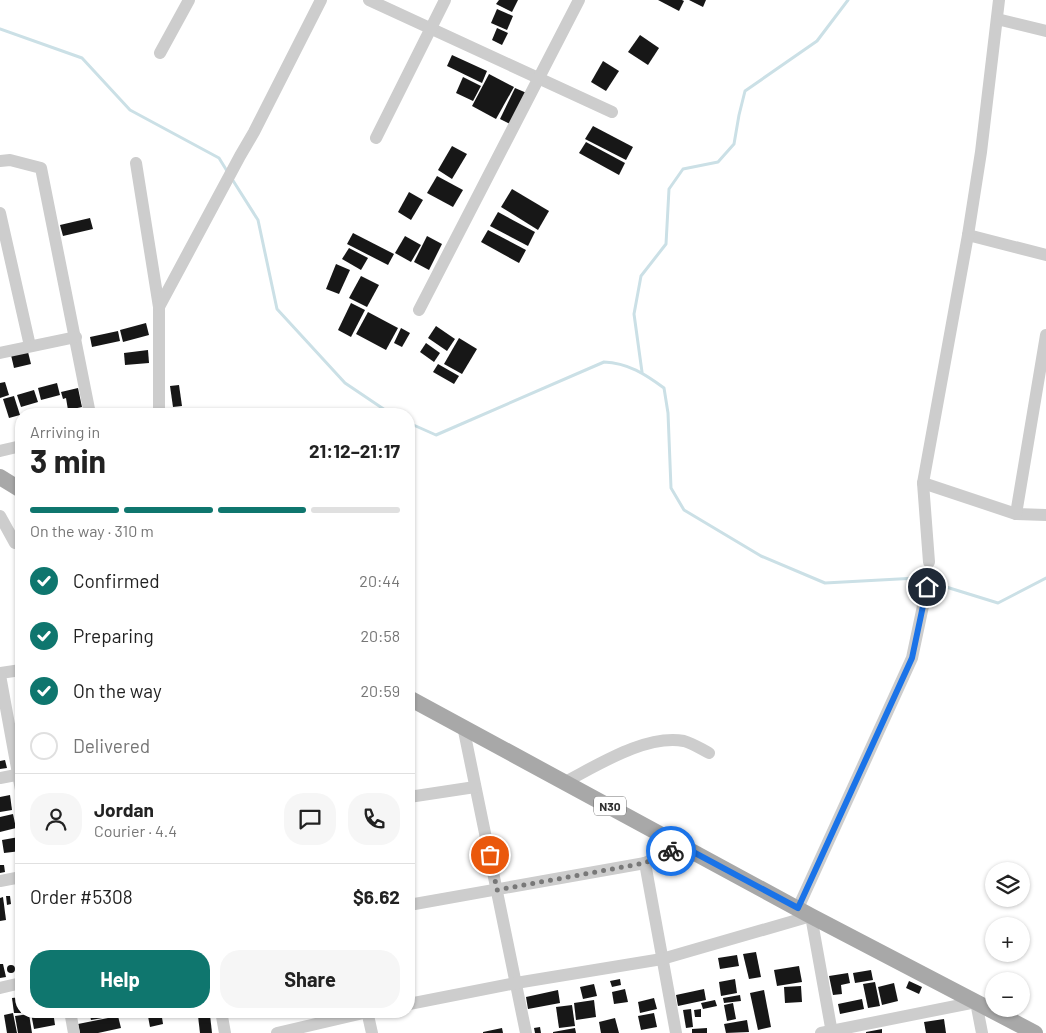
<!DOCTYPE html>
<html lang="en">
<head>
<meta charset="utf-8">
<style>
  :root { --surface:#fff; --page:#f6f6f6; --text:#222; --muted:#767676; --line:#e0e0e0; --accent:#0f766e }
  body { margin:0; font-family:Barlow,sans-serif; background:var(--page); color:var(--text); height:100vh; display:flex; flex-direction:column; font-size:19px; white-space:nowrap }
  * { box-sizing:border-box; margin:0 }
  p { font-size:16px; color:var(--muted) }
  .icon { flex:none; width:28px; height:28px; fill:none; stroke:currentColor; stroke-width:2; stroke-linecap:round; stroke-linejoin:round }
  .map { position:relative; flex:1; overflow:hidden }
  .drawer { position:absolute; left:15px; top:408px; width:400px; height:610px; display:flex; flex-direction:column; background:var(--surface); border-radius:20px; box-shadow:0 1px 4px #0004 }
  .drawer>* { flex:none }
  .controls { position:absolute; left:985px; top:862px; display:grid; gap:10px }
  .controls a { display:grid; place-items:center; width:45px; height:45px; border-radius:50%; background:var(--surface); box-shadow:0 1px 4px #0004; font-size:25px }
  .pin { position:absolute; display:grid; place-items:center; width:42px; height:42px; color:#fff; margin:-21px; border:2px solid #fff; border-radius:50%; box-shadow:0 1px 5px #0007 }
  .courier { position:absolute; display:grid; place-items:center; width:50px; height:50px; margin:-25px; border:4px solid #1a73e8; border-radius:50%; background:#fff; color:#222; box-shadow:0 1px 6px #0007 }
  .head em { font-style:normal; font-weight:700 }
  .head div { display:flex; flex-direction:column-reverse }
  .head { display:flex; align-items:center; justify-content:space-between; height:85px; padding:0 15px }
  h1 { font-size:32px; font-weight:700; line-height:38px }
  .bar { display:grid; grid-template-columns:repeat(4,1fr); gap:8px 5px; align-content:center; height:60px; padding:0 15px }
  .bar i { height:6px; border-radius:4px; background:var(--line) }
  .bar .current { background:var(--accent) }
  .bar p { grid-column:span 4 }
  .line { display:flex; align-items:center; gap:12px; padding:0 15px; border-top:1px solid var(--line) }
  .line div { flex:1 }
  .round { display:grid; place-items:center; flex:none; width:52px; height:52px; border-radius:20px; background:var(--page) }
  ol { padding:0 15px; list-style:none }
  li { display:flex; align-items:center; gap:15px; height:55px }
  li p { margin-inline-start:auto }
  li .icon { padding:5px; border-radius:50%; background:var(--accent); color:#fff; stroke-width:4 }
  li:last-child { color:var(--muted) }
  li i { width:28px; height:28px; border:2px solid var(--line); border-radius:50% }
  .primary-button { display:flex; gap:10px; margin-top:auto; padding:10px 15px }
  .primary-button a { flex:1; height:58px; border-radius:20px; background:var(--accent); color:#fff; font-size:20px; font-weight:700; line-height:58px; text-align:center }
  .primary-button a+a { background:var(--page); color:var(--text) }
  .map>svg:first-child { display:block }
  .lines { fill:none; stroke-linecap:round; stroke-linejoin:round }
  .stream { stroke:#cbe0e6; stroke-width:3 }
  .building { fill:#171717 }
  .minor { stroke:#cdcdcd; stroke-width:12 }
  .major { stroke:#a8a8a8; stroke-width:16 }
  .done { stroke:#787878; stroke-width:5; stroke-dasharray:0 9 }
  .route { stroke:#1a73e8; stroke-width:6 }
  .labels { text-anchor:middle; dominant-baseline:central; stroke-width:5; stroke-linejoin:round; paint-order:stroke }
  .shield { fill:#fff; stroke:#6e6e6e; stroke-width:1 }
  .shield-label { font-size:12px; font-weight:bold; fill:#303030 }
</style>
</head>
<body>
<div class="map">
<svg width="1046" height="1033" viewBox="0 0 1046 1033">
  <rect width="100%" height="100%" fill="#fff"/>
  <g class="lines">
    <g class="stream">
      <polyline points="0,29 82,58 130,110 219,158 227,171"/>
      <polyline points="232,179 258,220 277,309 345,383 391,414"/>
      <polyline points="642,372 634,314 641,276 666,244 669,189 683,169 718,162 734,144 739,115 745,91 817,41 848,0"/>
      <path d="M409 423 436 435 604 362C628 363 645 374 664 388L668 413 671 488 684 510 761 556 825 583 917 578 998 603 1046 578"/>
    </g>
  </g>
  <g class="building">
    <polygon points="499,0 518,0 512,12 496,4"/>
    <polygon points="658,0 682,0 684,1 679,11"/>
    <polygon points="689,0 706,0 703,7"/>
    <polygon points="497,9 513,16 507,30 491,23"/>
    <polygon points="497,28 508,33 502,45 492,40"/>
    <polygon points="640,35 659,48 648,65 628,52"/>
    <polygon points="452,55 487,71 482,83 447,66"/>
    <polygon points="603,61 619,71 606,91 591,82"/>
    <polygon points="489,74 514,87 496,119 472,106"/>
    <polygon points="463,77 481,86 473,101 456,93"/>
    <polygon points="515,88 529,94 514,126 500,119"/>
    <polygon points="593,126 633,147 626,160 585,139"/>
    <polygon points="586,142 625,163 619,175 579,153"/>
    <polygon points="452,146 467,154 452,179 438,170"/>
    <polygon points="437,176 463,190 453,207 427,193"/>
    <polygon points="512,189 549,211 538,230 501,207"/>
    <polygon points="409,192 423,200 411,220 398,212"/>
    <polygon points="498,212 535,232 528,246 490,226"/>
    <polygon points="90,218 93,229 63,236 60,225"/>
    <polygon points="488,230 526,250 519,263 481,242"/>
    <polygon points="353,233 394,254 388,265 347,244"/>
    <polygon points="405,236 421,245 411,262 395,253"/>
    <polygon points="427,236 442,244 429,270 414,262"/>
    <polygon points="349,248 368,258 361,270 342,259"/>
    <polygon points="336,264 350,270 339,294 326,289"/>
    <polygon points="361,276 379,285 367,307 349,298"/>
    <polygon points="351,303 365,310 351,337 338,330"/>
    <polygon points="368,312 398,328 386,350 356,334"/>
    <polygon points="146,323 149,335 123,342 120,330"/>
    <polygon points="436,326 455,339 447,351 428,338"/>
    <polygon points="401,328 410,333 402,347 394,343"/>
    <polygon points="118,331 120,341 92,347 90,337"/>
    <polygon points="459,338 477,349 462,374 444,364"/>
    <polygon points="426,343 440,353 434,362 420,352"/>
    <polygon points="148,350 149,363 125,365 124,353"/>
    <polygon points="28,352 31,364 14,368 11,355"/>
    <polygon points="438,364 459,376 454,384 433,372"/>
    <polygon points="5,382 9,395 0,398 0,383"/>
    <polygon points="57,383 60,395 41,400 38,388"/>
    <polygon points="179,385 182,406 173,407 170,386"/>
    <polygon points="78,388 82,407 68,410 66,398 63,399 61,392"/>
    <polygon points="34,390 38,402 21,407 17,395"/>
    <polygon points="14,396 20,415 9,418 3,399"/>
    <polygon points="182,409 183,414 173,414 173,410"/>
    <polygon points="5,760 7,768 0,769 0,761"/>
    <polygon points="10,795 12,810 0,812 0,797"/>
    <polygon points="13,814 16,828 0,832 0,817"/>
    <polygon points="19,837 21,851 4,853 2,840"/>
    <polygon points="15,863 21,863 21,871 16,871"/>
    <polygon points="0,865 4,865 5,872 0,873"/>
    <polygon points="6,896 10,896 11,904 7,905"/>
    <polygon points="3,897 6,920 0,921 0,898"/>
    <polygon points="756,952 761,977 749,979 743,954"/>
    <polygon points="737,955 739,966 720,969 718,958"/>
    <polygon points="0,964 3,964 6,977 0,978"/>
    <circle cx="11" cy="969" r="4"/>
    <polygon points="799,966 802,982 777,986 774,970"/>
    <polygon points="871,970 873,980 855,983 853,973"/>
    <polygon points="848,973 850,983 841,985 842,994 833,995 829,976"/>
    <polygon points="620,979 621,985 612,987 610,981"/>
    <polygon points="735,979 737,993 721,996 719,982"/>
    <polygon points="909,981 922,987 919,994 906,988"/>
    <polygon points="875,982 880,1006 868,1008 863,984"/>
    <polygon points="894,983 898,1001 882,1005 878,987"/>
    <polygon points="594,984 597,996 583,999 580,987"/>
    <polygon points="801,986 802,1002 785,1003 784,987"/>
    <polygon points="625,989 628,1002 614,1004 612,992"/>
    <polygon points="704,989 706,1000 678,1006 676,995"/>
    <polygon points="558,990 560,1003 528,1009 526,997"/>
    <polygon points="764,990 771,1027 758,1030 750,993"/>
    <polygon points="740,995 741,1001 724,1003 723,998"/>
    <polygon points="21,997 21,1013 14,1013 12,998"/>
    <polygon points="654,998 657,1009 640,1013 638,1002"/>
    <polygon points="862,999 864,1009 840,1014 838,1004"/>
    <polygon points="594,1000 596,1017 576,1020 574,1003"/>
    <polygon points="715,1000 717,1006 703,1009 701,1003"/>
    <polygon points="733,1003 736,1019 727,1021 724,1005"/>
    <polygon points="572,1005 575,1026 559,1028 556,1007"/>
    <polygon points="691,1009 693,1027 686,1028 683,1010"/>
    <polygon points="701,1009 701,1017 695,1017 694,1010"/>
    <polygon points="38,1011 53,1011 55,1025 34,1029 31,1013"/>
    <polygon points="89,1011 107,1011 108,1017 91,1020"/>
    <polygon points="147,1011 161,1011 163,1024 150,1027"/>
    <polygon points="232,1011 251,1011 251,1012 233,1016"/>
    <polygon points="13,1013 17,1033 7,1033 4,1015"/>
    <polygon points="654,1013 657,1027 641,1030 638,1016"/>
    <polygon points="29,1014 32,1033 18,1033 15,1016"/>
    <polygon points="210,1015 212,1033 200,1033 198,1016"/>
    <polygon points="118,1016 121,1028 98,1033 80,1033 78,1024"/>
    <polygon points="615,1018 619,1033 601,1033 599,1022"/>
    <polygon points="944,1019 946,1033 926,1033 924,1022"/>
    <polygon points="747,1020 749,1032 726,1033 724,1024"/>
    <polygon points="540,1027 541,1033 535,1033 534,1028"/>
    <polygon points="502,1028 503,1033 483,1033 483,1032"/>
    <polygon points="575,1028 576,1033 553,1033 553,1032"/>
    <polygon points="707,1028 707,1033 692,1033 692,1029"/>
    <polygon points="882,1029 882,1033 866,1033 866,1032"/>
  </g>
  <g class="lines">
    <g class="minor">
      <polyline points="369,0 612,112"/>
      <polyline points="997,19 1046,31"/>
      <polyline points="160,53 189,0"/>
      <polyline points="376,138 445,0"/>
      <polyline points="0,161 10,160 41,168 90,414"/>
      <polyline points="136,163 159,307 159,414"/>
      <polyline points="0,213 30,346"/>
      <polyline points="968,235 1046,255"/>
      <polyline points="159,307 240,156 254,132 321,0"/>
      <polyline points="419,310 579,0"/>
      <polyline points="0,353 76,337"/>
      <polyline points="0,451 21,446"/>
      <polyline points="923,483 1016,514 1046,515"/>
      <polyline points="1016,514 1046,335"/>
      <polyline points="0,516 15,543"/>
      <polyline points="929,562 923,483 968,235 981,152 999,0"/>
      <polyline points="0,673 21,670"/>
      <polyline points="0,675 21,790"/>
      <polyline points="463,726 526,1033"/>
      <polyline points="0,778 21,774"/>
      <path d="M565 782C598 765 646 734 684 741 692 743 701 749 709 753"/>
      <polyline points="409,797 475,787"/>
      <polyline points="645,863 676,1033"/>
      <polyline points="0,881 21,877"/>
      <polyline points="409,905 645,863 682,846"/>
      <polyline points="798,908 912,658 927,587"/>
      <polyline points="0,988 21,983"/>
      <polyline points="409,1004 516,983 662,959 811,916 832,1033"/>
      <polyline points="70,1011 74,1033"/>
      <polyline points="221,1011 225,1033"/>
      <polyline points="367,1011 372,1033"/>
      <polyline points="277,1033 372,1011"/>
      <polyline points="821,1033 976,1002 982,1033"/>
    </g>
    <g class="major">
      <polyline points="0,477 21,490"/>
      <polyline points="409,698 811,916 1035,1033"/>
    </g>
  </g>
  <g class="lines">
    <polyline class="done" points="490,855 497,890 645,863 671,851"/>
    <polyline class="route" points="671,851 682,846 798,908 912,658 927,587"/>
  </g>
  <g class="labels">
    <rect class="shield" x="594" y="796.5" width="32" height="19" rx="4"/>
    <g class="shield-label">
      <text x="610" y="806">N30</text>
    </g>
  </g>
</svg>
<div class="controls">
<a><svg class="icon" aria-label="layers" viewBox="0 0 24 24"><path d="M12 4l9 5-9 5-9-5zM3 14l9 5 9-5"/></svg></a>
<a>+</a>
<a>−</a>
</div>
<div class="pin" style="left:490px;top:855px;background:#ea580c"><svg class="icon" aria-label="bag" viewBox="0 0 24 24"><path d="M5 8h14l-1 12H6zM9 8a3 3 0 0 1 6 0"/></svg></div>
<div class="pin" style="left:927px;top:587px;background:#1f2937"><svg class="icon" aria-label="home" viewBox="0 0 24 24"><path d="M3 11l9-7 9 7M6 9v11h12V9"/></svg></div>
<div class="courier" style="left:671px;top:851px"><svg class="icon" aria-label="bike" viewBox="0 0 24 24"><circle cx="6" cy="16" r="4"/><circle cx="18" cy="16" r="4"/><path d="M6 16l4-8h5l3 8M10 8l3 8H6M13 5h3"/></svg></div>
<section class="drawer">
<div class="head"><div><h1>3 min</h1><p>Arriving in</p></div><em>21:12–21:17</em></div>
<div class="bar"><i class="current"></i><i class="current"></i><i class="current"></i><i></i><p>On the way · 310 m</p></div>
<ol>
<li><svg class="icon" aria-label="check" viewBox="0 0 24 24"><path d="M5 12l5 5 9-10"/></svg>Confirmed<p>20:44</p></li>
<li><svg class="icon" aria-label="check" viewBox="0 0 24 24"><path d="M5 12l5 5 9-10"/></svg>Preparing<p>20:58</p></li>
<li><svg class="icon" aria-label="check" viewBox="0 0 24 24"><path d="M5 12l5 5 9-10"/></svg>On the way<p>20:59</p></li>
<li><i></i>Delivered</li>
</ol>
<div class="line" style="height:90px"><a class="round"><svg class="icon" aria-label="person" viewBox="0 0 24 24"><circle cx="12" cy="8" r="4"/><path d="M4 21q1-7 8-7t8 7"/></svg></a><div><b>Jordan</b><p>Courier · 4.4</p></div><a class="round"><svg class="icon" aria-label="chat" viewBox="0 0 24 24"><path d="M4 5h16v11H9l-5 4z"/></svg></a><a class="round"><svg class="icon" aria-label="phone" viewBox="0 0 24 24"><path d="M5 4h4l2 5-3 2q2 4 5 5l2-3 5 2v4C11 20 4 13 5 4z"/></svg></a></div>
<div class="line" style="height:65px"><div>Order #5308</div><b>$6.62</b></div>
<div class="primary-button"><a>Help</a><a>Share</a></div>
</section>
</div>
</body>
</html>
